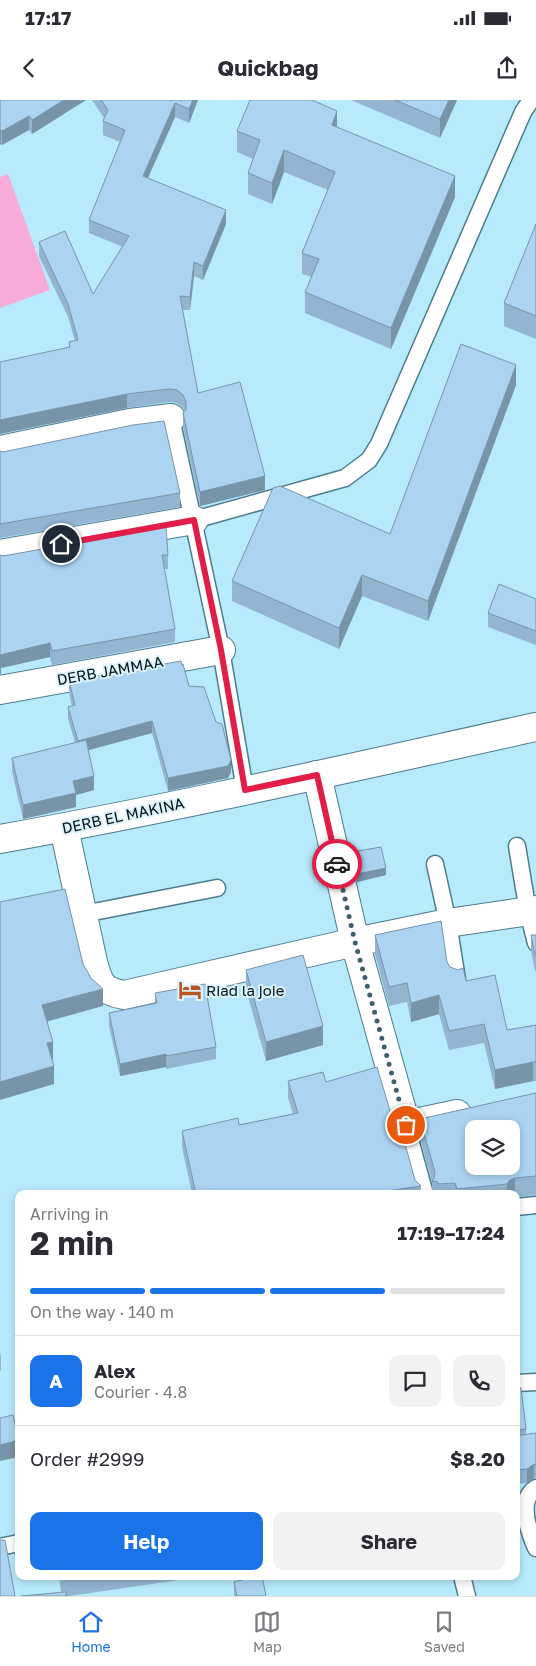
<!DOCTYPE html>
<html lang="en">
<head>
<meta charset="utf-8">
<style>
  :root { --surface:#fff; --page:#f2f2f3; --text:#2b2b33; --muted:#7c7c81; --line:#e1e1e2; --accent:#1a73e8 }
  body { margin:0; font-family:"Golos Text",sans-serif; background:var(--page); color:var(--text); height:100vh; display:flex; flex-direction:column; font-size:19px; white-space:nowrap }
  * { box-sizing:border-box; margin:0 }
  p { font-size:16px; color:var(--muted) }
  .icon { flex:none; width:28px; height:28px; fill:none; stroke:currentColor; stroke-width:2; stroke-linecap:round; stroke-linejoin:round }
  .map { position:relative; flex:1; overflow:hidden }
  .panel { position:absolute; left:15px; top:1090px; width:505px; height:390px; display:flex; flex-direction:column; background:var(--surface); border-radius:10px; box-shadow:0 2px 8px #0003 }
  .panel>* { flex:none }
  .controls { position:absolute; left:465px; top:1020px; display:grid; gap:10px }
  .controls a { display:grid; place-items:center; width:55px; height:55px; border-radius:10px; background:var(--surface); box-shadow:0 2px 8px #0003; font-size:25px }
  .pin { position:absolute; display:grid; place-items:center; width:42px; height:42px; color:#fff; margin:-21px; border:2px solid #fff; border-radius:50%; box-shadow:0 1px 5px #0007 }
  .courier { position:absolute; display:grid; place-items:center; width:50px; height:50px; margin:-25px; border:4px solid #e11d48; border-radius:50%; background:#fff; color:#222; box-shadow:0 1px 6px #0007 }
  .headline em { font-style:normal; font-weight:700 }
  .headline div { display:flex; flex-direction:column-reverse }
  .headline { display:flex; align-items:center; justify-content:space-between; height:85px; padding:0 15px }
  h1 { font-size:32px; font-weight:700; line-height:38px }
  .bar { display:grid; grid-template-columns:repeat(4,1fr); gap:8px 5px; align-content:center; height:60px; padding:0 15px }
  .bar i { height:6px; border-radius:4px; background:var(--line) }
  .bar .current { background:var(--accent) }
  .bar p { grid-column:span 4 }
  .line { display:flex; align-items:center; gap:12px; padding:0 15px; border-top:1px solid var(--line) }
  .line div { flex:1 }
  .round { display:grid; place-items:center; flex:none; width:52px; height:52px; border-radius:10px; background:var(--page) }
  .cta { display:flex; gap:10px; margin-top:auto; padding:10px 15px }
  .cta a { flex:1; height:58px; border-radius:10px; background:var(--accent); color:#fff; font-size:20px; font-weight:700; line-height:58px; text-align:center }
  .cta a+a { background:var(--page); color:var(--text) }
  .status { display:flex; justify-content:space-between; align-items:center; height:35px; padding:0 25px; background:var(--surface); direction:ltr }
  .status svg { height:14px; fill:currentColor }
  header { display:flex; justify-content:space-between; align-items:center; height:65px; padding:0 15px; background:var(--surface); font-size:22px; font-weight:700 }
  .tab-bar { display:flex; justify-content:space-around; align-items:center; height:70px; border-top:1px solid var(--line); background:var(--surface); font-size:14px; color:var(--muted) }
  .tab-bar a { display:grid; justify-items:center; gap:2px }
  .tab-bar .current { color:var(--accent) }
  .map>svg:first-child { display:block }
  .green { fill:#f6abd8 }
  .lines { fill:none; stroke-linecap:round; stroke-linejoin:round }
  .service-casing { stroke:#4c7c8d; stroke-width:19 }
  .minor-casing { stroke:#4c7c8d; stroke-width:30 }
  .service { stroke:#fff; stroke-width:16 }
  .minor { stroke:#fff; stroke-width:28 }
  .wall { fill:#93b5d0 }
  .shaded-wall { fill:#7894a9 }
  .building { fill:#abd3f2; stroke:#7894a9; fill-rule:evenodd }
  .done { stroke:#415f6a; stroke-width:5; stroke-dasharray:0 9 }
  .route { stroke:#e11d48; stroke-width:6 }
  .labels { text-anchor:middle; dominant-baseline:central; stroke-width:4; stroke-linejoin:round; paint-order:stroke }
  .street-label { font-size:15px; fill:#02141b; stroke:#def2f9 }
  .poi-label { font-size:15px; fill:#02141b; stroke:#def2f9; text-anchor:start }
</style>
</head>
<body>
<div class="status"><b>17:17</b><svg viewBox="0 0 49 12"><path d="M0 12V9h3v3zM5 12V6h3v6zM10 12V3h3v9zM15 12V0h3v12zM26 1h20v11H26zM47 4h2v5h-2z"/></svg></div>
<header><svg class="icon" aria-label="back" viewBox="0 0 24 24"><path d="M15 5l-7 7 7 7"/></svg>Quickbag<svg class="icon" aria-label="share" viewBox="0 0 24 24"><path d="M12 15V3M7 8l5-5 5 5M5 13v7h14v-7"/></svg></header>
<div class="map">
<svg width="536" height="1496" viewBox="0 0 536 1496">
  <rect width="100%" height="100%" fill="#b7eafd"/>
  <polygon class="green" points="8,74 50,190 0,208 0,77"/>
  <g class="lines">
    <defs>
      <g id="service">
        <polyline points="171,318 221,550 245,690"/>
        <polyline points="194,420 345,378 369,360 379,344 523,12 531,0"/>
        <polyline points="517,746 528,812 536,843"/>
        <polyline points="435,764 448,823 457,879"/>
        <polyline points="83,814 217,788"/>
        <polyline points="406,1025 425,1094"/>
        <polyline points="516,1107 536,1105"/>
        <polyline points="516,1283 536,1282"/>
        <path d="M536 1388C517 1400 529 1432 536 1448"/>
        <polyline points="0,1447 19,1443"/>
        <polyline points="462,1476 467,1496"/>
      </g>
      <g id="minor">
        <polyline points="0,350 130,323 171,318"/>
        <polyline points="0,454 194,420"/>
        <polyline points="0,590 221,550"/>
        <polyline points="317,675 355,842 406,1025 457,1014"/>
        <path d="M64 728 93 862C99 883 101 891 124 895L355 842 448 823 536 810"/>
        <path d="M0 739C180 707 358 666 536 627"/>
      </g>
    </defs>
    <use href="#service" class="service-casing"/>
    <use href="#minor" class="minor-casing"/>
    <use href="#service" class="service"/>
    <use href="#minor" class="minor"/>
  </g>
  <g class="wall">
    <polygon points="0,0 86,0 32,34 29,30 2,45 1,44"/>
    <polygon points="92,0 198,0 189,23 175,17 148,78 226,124 203,180 194,176 190,210 183,210 198,293 265,390 200,406 183,327 183,313 185,311 183,308 177,303 169,302 127,308 69,247 69,242 75,241 68,217 39,156 39,142 93,194 123,147 89,133 89,120 120,42 103,35 103,21 104,18"/>
    <polygon points="351,0 457,0 440,38"/>
    <polygon points="337,27 455,97 391,249 305,213 305,192 312,177 302,174 302,153 328,90 284,72 272,104 248,94 248,73 253,59 237,52 237,31"/>
    <polygon points="536,124 536,239 504,226 504,203"/>
    <polygon points="516,285 428,521 362,496 339,549 232,501 232,481 390,434"/>
    <polygon points="0,351 180,393 180,407 0,438"/>
    <polygon points="0,455 168,455 168,469 164,469 175,529 175,542 52,565 50,557 1,568 1,574 0,574"/>
    <polygon points="536,499 536,545 488,527 488,513"/>
    <polygon points="69,581 189,586 231,672 228,678 168,691 152,633 88,650 94,690 76,695 76,707 23,719 12,672 12,658 75,643 68,619 68,607 72,606 69,593"/>
    <polygon points="352,752 386,775 357,782 352,760"/>
    <polygon points="375,835 447,862 450,867 466,881 507,930 536,925 536,981 533,981 495,989 484,943 449,950 439,914 411,922 407,902 389,906 375,854"/>
    <polygon points="531,835 536,835 536,871 535,871 531,851"/>
    <polygon points="246,870 323,945 266,961 246,889"/>
    <polygon points="155,893 216,947 216,959 166,969 166,967 120,976 109,926 109,913 155,903"/>
    <polygon points="288,981 326,982 391,1014 415,1080 421,1086 421,1094 192,1094 182,1047 182,1031 239,1025 293,1014 288,998"/>
    <polygon points="536,993 536,1095 516,1097 516,1094 432,1094 432,1082 420,1038 420,1019"/>
    <polygon points="0,1252 1,1257 1,1271 0,1271"/>
    <polygon points="516,1288 526,1329 526,1335 536,1333 536,1378 534,1378 527,1383 516,1384"/>
    <polygon points="59,1476 206,1476 70,1496 21,1496 61,1492"/>
    <polygon points="234,1482 266,1496 234,1496"/>
  </g>
  <g class="shaded-wall">
    <polygon points="64,0 86,0 32,34 32,20"/>
    <polygon points="193,0 198,0 189,23 189,9"/>
    <polygon points="449,0 457,0 440,38 440,19"/>
    <polygon points="175,3 175,17 143,89 143,76"/>
    <polygon points="337,11 337,32 332,25"/>
    <polygon points="29,16 29,30 2,45 2,31"/>
    <polygon points="1,30 1,44 0,45 0,31"/>
    <polygon points="284,50 284,72 272,104 272,83"/>
    <polygon points="455,76 455,97 391,249 391,228"/>
    <polygon points="226,110 226,124 203,180 203,166"/>
    <polygon points="194,162 194,176 190,210 190,197"/>
    <polygon points="516,265 516,285 428,521 428,501"/>
    <polygon points="127,294 127,308 0,334 0,320"/>
    <polygon points="265,376 265,390 200,406 200,392"/>
    <polygon points="362,475 362,496 339,549 339,528"/>
    <polygon points="50,543 50,557 1,568 1,574 0,574 0,555"/>
    <polygon points="152,621 152,633 78,653 78,641"/>
    <polygon points="231,660 231,672 228,678 168,691 168,678"/>
    <polygon points="94,676 94,690 76,695 76,707 23,719 23,705 73,681"/>
    <polygon points="386,768 386,775 357,782 357,774"/>
    <polygon points="103,889 103,906 42,923 42,905"/>
    <polygon points="439,895 439,914 411,922 411,903"/>
    <polygon points="323,926 323,945 266,961 266,942"/>
    <polygon points="53,942 53,959 47,961 47,943"/>
    <polygon points="166,954 166,967 120,976 120,964"/>
    <polygon points="533,962 533,981 495,989 495,970"/>
    <polygon points="54,966 54,984 0,1000 0,982"/>
    <polygon points="515,1078 515,1094 507,1094 507,1084 510,1080"/>
    <polygon points="19,1340 19,1357 0,1361 0,1345"/>
    <polygon points="534,1364 534,1378 527,1383 527,1369"/>
  </g>
  <g class="building">
    <polygon points="0,0 64,0 32,20 29,16 2,31 1,30 0,31"/>
    <polygon points="101,0 193,0 189,9 175,3 143,76 226,110 203,166 194,162 190,197 180,196 198,293 240,282 265,376 200,392 183,313 186,310 186,302 183,295 177,290 169,289 127,294 0,320 0,262 70,247 69,242 78,240 68,204 39,142 65,131 93,194 129,136 89,120 125,30 103,21 108,10"/>
    <polygon points="250,0 312,0 337,11 332,25 455,76 391,228 305,192 319,159 302,153 335,72 284,50 272,83 248,73 260,40 237,31"/>
    <polygon points="395,0 449,0 440,19"/>
    <polygon points="536,124 536,216 504,203"/>
    <polygon points="461,244 516,265 428,501 362,475 339,528 232,481 273,388 280,386 390,434"/>
    <polygon points="164,321 180,393 0,424 0,351 3,352 133,325"/>
    <polygon points="166,427 168,455 162,455 175,529 52,551 50,543 0,555 0,455 3,456"/>
    <polygon points="499,484 536,499 536,531 488,513"/>
    <polygon points="181,561 182,565 183,564 189,586 204,587 216,622 222,624 231,660 228,666 168,678 152,621 78,641 68,607 75,605 69,581"/>
    <polygon points="86,640 94,676 73,681 76,693 23,705 12,658"/>
    <polygon points="381,747 386,768 357,774 352,752"/>
    <polygon points="65,789 83,864 91,878 103,889 42,905 53,942 47,943 54,966 0,982 0,802"/>
    <polygon points="441,821 447,862 450,867 458,870 463,868 466,881 495,875 507,930 536,925 536,962 533,962 495,970 484,924 449,931 439,895 411,903 407,883 389,887 375,835"/>
    <polygon points="531,835 536,835 536,855 535,855"/>
    <polygon points="303,855 323,926 266,942 246,870"/>
    <polygon points="205,884 216,947 166,956 166,954 120,964 109,913 157,903 155,893"/>
    <polygon points="377,967 391,1014 399,1022 415,1080 421,1086 368,1094 196,1094 182,1031 238,1018 239,1025 298,1013 288,981 323,972 326,982"/>
    <path d="M536 993V1076L515 1078 510 1080 507 1084 457 1089 455 1083 438 1084 437 1081 432 1082 434 1078 435 1072 420 1019ZM474 1029H511V1066H474Z"/>
    <polygon points="516,1288 521,1288 526,1329 516,1330"/>
    <polygon points="13,1315 19,1340 0,1345 0,1318"/>
    <polygon points="536,1333 536,1365 534,1364 527,1369 516,1370 516,1336"/>
    <polygon points="0,1440 5,1440 15,1496 0,1496"/>
    <polygon points="61,1476 83,1476 62,1479"/>
    <polygon points="258,1476 262,1476 266,1496 237,1496 234,1482"/>
    <polygon points="66,1492 66,1496 21,1496"/>
  </g>
  <g class="lines">
    <polyline class="done" points="337,764 355,842 406,1025"/>
    <polyline class="route" points="61,444 194,420 221,550 245,690 317,675 337,764"/>
  </g>
  <defs>
    <symbol id="hotel-bare" viewBox="-9 -9 18 18"><path d="M-6-4.5h1.5V1H6V5H4.5V3h-9V5H-6ZM-4 0a1.8 1.8 0 1 1 3.6 0ZM.5 0V-2.5h3Q6-2.5 6 0Z" fill="#b85323" stroke="#def2f9" stroke-width="2.5" paint-order="stroke"/></symbol>
  </defs>
  <g fill-rule="evenodd">
    <use href="#hotel-bare" x="174" y="874" width="32" height="32"/>
  </g>
  <g class="labels">
    <g class="street-label">
      <text transform="translate(110 570) rotate(-10)">DERB JAMMAA</text>
      <text transform="translate(123 715) rotate(-12)">DERB EL MAKINA</text>
    </g>
    <g class="poi-label">
      <text x="206" y="890">Riad la joie</text>
    </g>
  </g>
</svg>
<div class="controls">
<a><svg class="icon" aria-label="layers" viewBox="0 0 24 24"><path d="M12 4l9 5-9 5-9-5zM3 14l9 5 9-5"/></svg></a>
</div>
<div class="pin" style="left:406px;top:1025px;background:#ea580c"><svg class="icon" aria-label="bag" viewBox="0 0 24 24"><path d="M5 8h14l-1 12H6zM9 8a3 3 0 0 1 6 0"/></svg></div>
<div class="pin" style="left:61px;top:444px;background:#1f2937"><svg class="icon" aria-label="home" viewBox="0 0 24 24"><path d="M3 11l9-7 9 7M6 9v11h12V9"/></svg></div>
<div class="courier" style="left:337px;top:764px"><svg class="icon" aria-label="car" viewBox="0 0 24 24"><path d="M5 17H2v-5l4-1 3-4h7l3 4 3 1v5h-3M9 17h6M6 11h13"/><circle cx="7" cy="17" r="2"/><circle cx="17" cy="17" r="2"/></svg></div>
<section class="panel">
<div class="headline"><div><h1>2 min</h1><p>Arriving in</p></div><em>17:19–17:24</em></div>
<div class="bar"><i class="current"></i><i class="current"></i><i class="current"></i><i></i><p>On the way · 140 m</p></div>
<div class="line" style="height:90px"><b class="round" style="background:var(--accent);color:#fff">A</b><div><b>Alex</b><p>Courier · 4.8</p></div><a class="round"><svg class="icon" aria-label="chat" viewBox="0 0 24 24"><path d="M4 5h16v11H9l-5 4z"/></svg></a><a class="round"><svg class="icon" aria-label="phone" viewBox="0 0 24 24"><path d="M5 4h4l2 5-3 2q2 4 5 5l2-3 5 2v4C11 20 4 13 5 4z"/></svg></a></div>
<div class="line" style="height:65px"><div>Order #2999</div><b>$8.20</b></div>
<div class="cta"><a>Help</a><a>Share</a></div>
</section>
</div>
<nav class="tab-bar">
<a class="current"><svg class="icon" aria-label="home" viewBox="0 0 24 24"><path d="M3 11l9-7 9 7M6 9v11h12V9"/></svg>Home</a>
<a><svg class="icon" aria-label="map" viewBox="0 0 24 24"><path d="M3 6l6-2 6 2 6-2v14l-6 2-6-2-6 2zM9 4v14M15 6v14"/></svg>Map</a>
<a><svg class="icon" aria-label="saved" viewBox="0 0 24 24"><path d="M7 4h10v16l-5-4-5 4z"/></svg>Saved</a>
</nav>
</body>
</html>
